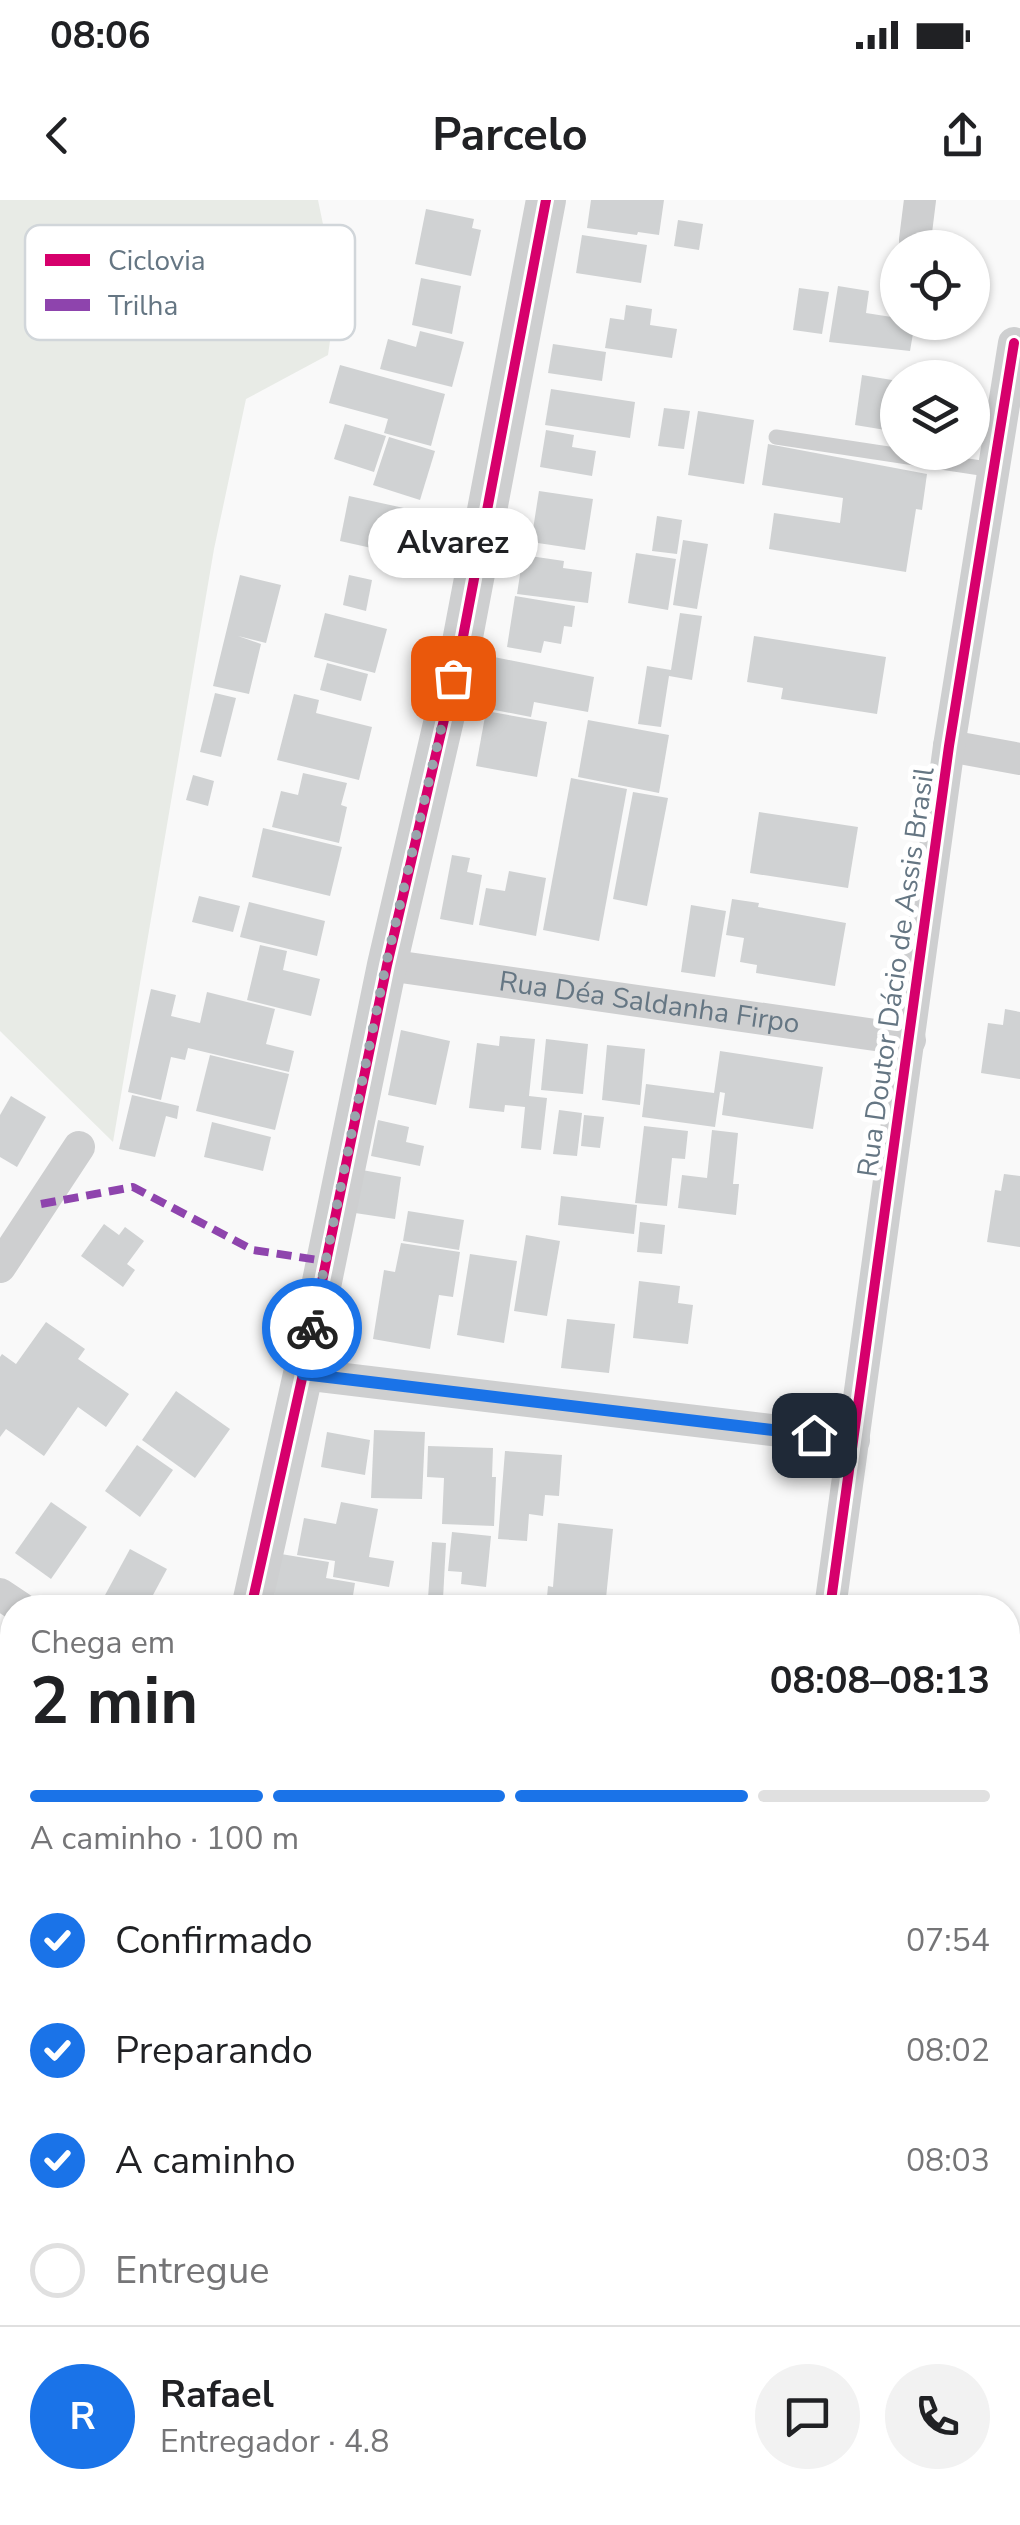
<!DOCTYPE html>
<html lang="pt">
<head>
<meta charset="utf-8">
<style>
  :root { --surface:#fff; --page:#f2f2f2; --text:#202124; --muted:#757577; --line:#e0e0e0; --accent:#1a73e8 }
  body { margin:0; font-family:"Nunito Sans",sans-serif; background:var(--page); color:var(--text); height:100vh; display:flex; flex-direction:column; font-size:38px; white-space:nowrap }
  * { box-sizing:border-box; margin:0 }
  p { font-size:32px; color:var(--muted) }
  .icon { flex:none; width:55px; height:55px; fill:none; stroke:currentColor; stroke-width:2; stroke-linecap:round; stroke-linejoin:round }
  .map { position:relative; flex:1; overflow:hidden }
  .side { position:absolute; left:0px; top:1395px; width:1020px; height:930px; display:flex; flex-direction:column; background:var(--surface); border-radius:40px 40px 0 0; box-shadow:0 2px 8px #0004 }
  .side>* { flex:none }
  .controls { position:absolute; left:880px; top:30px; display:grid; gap:20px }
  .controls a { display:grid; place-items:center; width:110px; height:110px; border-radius:50%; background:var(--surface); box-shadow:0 2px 8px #0004; font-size:50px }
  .pin { position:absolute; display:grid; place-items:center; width:85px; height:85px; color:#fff; margin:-42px; border-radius:20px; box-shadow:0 5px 15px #0006 }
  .courier { position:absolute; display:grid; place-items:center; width:100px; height:100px; margin:-50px; border:8px solid #1a73e8; border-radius:50%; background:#fff; color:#222; box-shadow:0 2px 12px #0007 }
  .bubble { position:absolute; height:70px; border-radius:35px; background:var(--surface); box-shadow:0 2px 8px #0004; font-size:32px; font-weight:700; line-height:70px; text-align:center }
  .overview em { font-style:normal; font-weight:700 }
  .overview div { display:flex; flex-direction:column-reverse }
  .overview { display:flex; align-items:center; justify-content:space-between; height:170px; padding:0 30px }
  h1 { font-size:65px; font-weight:700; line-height:75px }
  .bar { display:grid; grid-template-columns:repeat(4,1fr); gap:15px 10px; align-content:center; height:120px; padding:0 30px }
  .bar i { height:12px; border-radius:8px; background:var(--line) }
  .bar .current { background:var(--accent) }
  .bar p { grid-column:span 4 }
  .line { display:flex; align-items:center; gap:25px; padding:0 30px; border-top:2px solid var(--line) }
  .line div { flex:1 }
  .round { display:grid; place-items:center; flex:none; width:105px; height:105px; border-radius:52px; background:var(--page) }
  ol { padding:0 30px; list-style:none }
  li { display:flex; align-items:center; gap:30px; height:110px }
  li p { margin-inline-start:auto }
  li .icon { padding:10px; border-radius:50%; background:var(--accent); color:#fff; stroke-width:4 }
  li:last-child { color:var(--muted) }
  li i { width:55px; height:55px; border:5px solid var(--line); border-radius:50% }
  .status { display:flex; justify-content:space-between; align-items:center; height:70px; padding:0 50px; background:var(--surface); direction:ltr }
  .status svg { height:28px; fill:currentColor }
  header { display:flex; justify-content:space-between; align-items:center; height:130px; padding:0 30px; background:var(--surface); font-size:45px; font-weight:700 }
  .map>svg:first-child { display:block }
  .green { fill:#e8ebe6 }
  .building { fill:#d0d2d3 }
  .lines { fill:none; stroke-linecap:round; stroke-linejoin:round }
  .secondary-casing { stroke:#d5d6d7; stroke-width:48 }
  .service { stroke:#cecfd0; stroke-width:15 }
  .minor { stroke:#cecfd0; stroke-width:32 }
  .tertiary { stroke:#cecfd0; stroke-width:40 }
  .secondary { stroke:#e1e2e2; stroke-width:45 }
  .quiet { stroke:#8e44ad; stroke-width:8; stroke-dasharray:15 8; stroke-linecap:butt }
  .cycleway-casing { stroke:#fff; stroke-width:16 }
  .cycleway { stroke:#d6006c; stroke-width:10 }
  .done { stroke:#99a4ac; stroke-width:10; stroke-dasharray:0 18 }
  .route { stroke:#1a73e8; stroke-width:12 }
  .labels { text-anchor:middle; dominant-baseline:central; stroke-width:10; stroke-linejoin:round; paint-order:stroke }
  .street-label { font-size:28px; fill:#657683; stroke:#fff }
  .key { fill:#fff; stroke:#d1d6da; stroke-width:2.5 }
  .key-label { font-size:28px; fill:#657683 }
</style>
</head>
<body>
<div class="status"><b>08:06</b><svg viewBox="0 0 49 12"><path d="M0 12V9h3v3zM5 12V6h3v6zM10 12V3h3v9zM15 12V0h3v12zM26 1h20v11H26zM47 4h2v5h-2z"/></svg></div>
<header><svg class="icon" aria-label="back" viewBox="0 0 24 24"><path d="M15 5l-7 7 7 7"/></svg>Parcelo<svg class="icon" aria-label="share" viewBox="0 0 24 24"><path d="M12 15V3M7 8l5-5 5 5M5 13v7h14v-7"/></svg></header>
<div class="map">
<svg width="1020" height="2325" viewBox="0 0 1020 2325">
  <rect width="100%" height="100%" fill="#f9f9f9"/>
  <polygon class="green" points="0,0 318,0 337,92 328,155 246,199 214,349 113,942 0,831"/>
  <g class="building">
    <polygon points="591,0 664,0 659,35 638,32 637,35 587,28"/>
    <polygon points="426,9 474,19 472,28 481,30 471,76 415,64"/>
    <polygon points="678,20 703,24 699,50 674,46"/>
    <polygon points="582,35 647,45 641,83 576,73"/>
    <polygon points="421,78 461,86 452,134 412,125"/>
    <polygon points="838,86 869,91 866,113 898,118 898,122 915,122 910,151 829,142"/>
    <polygon points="799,88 829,92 822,134 793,130"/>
    <polygon points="626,105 652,109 650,125 677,129 672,158 605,148 610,118 624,120"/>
    <polygon points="420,131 464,142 452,187 380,169 388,139 416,147"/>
    <polygon points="553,144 606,152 602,181 548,173"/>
    <polygon points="340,165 445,194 431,246 384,233 388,219 329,203"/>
    <polygon points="862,175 898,181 898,232 855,225"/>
    <polygon points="551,189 635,202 630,238 545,225"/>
    <polygon points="664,208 690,211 684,249 658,246"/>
    <polygon points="698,211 754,220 744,284 688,275"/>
    <polygon points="345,224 386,236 374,272 334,259"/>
    <polygon points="546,230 574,235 572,247 596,251 592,276 540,267"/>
    <polygon points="389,237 435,251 420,300 373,285"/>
    <polygon points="768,244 927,274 922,310 916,309 906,372 769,349 774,313 840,323 843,298 762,285"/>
    <polygon points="539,291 593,299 585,350 531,342"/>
    <polygon points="349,296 413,310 403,355 340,341"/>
    <polygon points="657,316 682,320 677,354 652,351"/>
    <polygon points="683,340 708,344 697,409 673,405"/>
    <polygon points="636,353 676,359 668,410 628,403"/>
    <polygon points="523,355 564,361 563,368 592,372 588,403 517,394"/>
    <polygon points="240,375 281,385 266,443 238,436 261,444 249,494 213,486"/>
    <polygon points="349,375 372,380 366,411 343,405"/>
    <polygon points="515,396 575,406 572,427 564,426 561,444 544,441 541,453 507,447"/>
    <polygon points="325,413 387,429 375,473 314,457"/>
    <polygon points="680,413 702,416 692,480 669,476 661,527 638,524 647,466 671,470"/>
    <polygon points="754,436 886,457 877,514 781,499 783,488 747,482"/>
    <polygon points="494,457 594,477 588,512 534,502 531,517 469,505 474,482 489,485"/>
    <polygon points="327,463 368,474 361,501 320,490"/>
    <polygon points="215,493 236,498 221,557 200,552"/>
    <polygon points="294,494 319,500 316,513 372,527 359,580 277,560"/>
    <polygon points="486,511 547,522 537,577 476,566"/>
    <polygon points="588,520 669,535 659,593 578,577"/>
    <polygon points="303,573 347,583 341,605 347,607 339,643 272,627 281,591 298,595"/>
    <polygon points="193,575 214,581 208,606 186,600"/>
    <polygon points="571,578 627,589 599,741 543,730"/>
    <polygon points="633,592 668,598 647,706 613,699"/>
    <polygon points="759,612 858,627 848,688 750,673"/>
    <polygon points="263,628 342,647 330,696 252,677"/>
    <polygon points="452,655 470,658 467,672 482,675 473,725 440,719"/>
    <polygon points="509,671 546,678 536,736 479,725 486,688 505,691"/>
    <polygon points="199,696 240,706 233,732 192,722"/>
    <polygon points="732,699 759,703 758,707 846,723 835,786 756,773 757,765 740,762 744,738 726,735"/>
    <polygon points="249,702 325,721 317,756 240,737"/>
    <polygon points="691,705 726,711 715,777 681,772"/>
    <polygon points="260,745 287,751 283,770 320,779 311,816 247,800"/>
    <polygon points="151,789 176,795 171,816 200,823 207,792 275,809 266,844 294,851 289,872 188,848 185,860 171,857 161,900 128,892"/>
    <polygon points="1005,809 1020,812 1020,879 981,873 988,823 1003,825"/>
    <polygon points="401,830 450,841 436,905 388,895"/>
    <polygon points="500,836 535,839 529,896 547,898 541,950 521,948 525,907 505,905 504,912 469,908 477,843 499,846"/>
    <polygon points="546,839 588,844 583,894 541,890"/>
    <polygon points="607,845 645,849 640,905 602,900"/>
    <polygon points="720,851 823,867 813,929 722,915 725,893 720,892 715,927 642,917 646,884 714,893"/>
    <polygon points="210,855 289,874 275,930 196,911"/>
    <polygon points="132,895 179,906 177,919 166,916 155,957 119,949"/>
    <polygon points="11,896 46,917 17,967 0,957 0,915"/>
    <polygon points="559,910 582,913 577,956 553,954"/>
    <polygon points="584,915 604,917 600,948 581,946"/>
    <polygon points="378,920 409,927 406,942 424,946 420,966 371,956"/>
    <polygon points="212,922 271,937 263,971 204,957"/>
    <polygon points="644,926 688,931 685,959 672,958 667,1006 635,1003"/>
    <polygon points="712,930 738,933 733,984 739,984 736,1015 678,1008 682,975 707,978"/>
    <polygon points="362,970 401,977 395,1019 355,1013"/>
    <polygon points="1004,974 1020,976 1020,1047 987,1042 995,990 1001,991"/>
    <polygon points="561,996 637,1005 634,1034 558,1025"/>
    <polygon points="408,1011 464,1020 459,1050 403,1041"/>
    <polygon points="640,1022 665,1025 662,1054 637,1052"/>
    <polygon points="104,1024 119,1035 125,1027 144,1041 127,1064 135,1070 123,1087 81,1056"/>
    <polygon points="526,1035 560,1041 547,1116 514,1111"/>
    <polygon points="401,1043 460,1052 453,1097 439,1095 430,1149 373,1139 384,1070 395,1072"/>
    <polygon points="470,1054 517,1061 504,1143 457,1135"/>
    <polygon points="639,1081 680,1086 678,1103 693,1105 688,1144 633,1138"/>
    <polygon points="567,1119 615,1124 609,1173 561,1168"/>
    <polygon points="46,1122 85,1149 78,1159 129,1194 106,1227 78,1207 44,1256 6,1229 0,1237 0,1157 2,1154 16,1164"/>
    <polygon points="176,1191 230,1229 195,1278 142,1240"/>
    <polygon points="374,1230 425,1232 422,1299 371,1298"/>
    <polygon points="327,1232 370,1240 365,1275 321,1267"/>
    <polygon points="137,1245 173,1270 140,1317 105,1291"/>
    <polygon points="428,1246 493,1248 492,1277 496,1277 494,1326 442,1324 444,1278 427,1277"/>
    <polygon points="505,1251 562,1255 559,1296 545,1295 543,1316 529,1314 527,1341 498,1339"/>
    <polygon points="51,1302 87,1327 51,1379 15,1353"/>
    <polygon points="341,1302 378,1309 369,1357 394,1361 389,1387 333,1377 335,1361 297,1355 304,1318 336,1324"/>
    <polygon points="558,1323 613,1329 605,1408 546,1408 548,1386 553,1387"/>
    <polygon points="452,1332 491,1336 486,1387 461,1384 462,1372 448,1371"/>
    <polygon points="432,1342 446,1343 443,1399 428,1398"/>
    <polygon points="130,1349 167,1369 146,1408 98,1408"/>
    <polygon points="281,1354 329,1362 326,1378 355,1383 351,1408 292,1408 294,1399 274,1395"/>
    <polygon points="0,1497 12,1506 12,1538 0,1557"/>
    <polygon points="0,1643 12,1650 12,1689 0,1712"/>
    <polygon points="0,1745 12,1751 12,1779 6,1794 0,1791"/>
    <polygon points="0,1805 12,1811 12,1857 0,1884"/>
    <polygon points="12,1874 12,1930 0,1926 0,1912"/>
    <polygon points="1008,1987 1020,1988 1017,2062 1008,2060"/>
    <polygon points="0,2122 12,2125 12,2238 0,2240"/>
    <polygon points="12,2251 12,2295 0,2297 0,2253"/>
    <polygon points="188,2312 236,2312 237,2325 189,2325"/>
    <polygon points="587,2312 634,2312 635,2325 588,2325"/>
  </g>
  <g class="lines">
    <defs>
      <g id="secondary">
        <polyline points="0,1974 12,1978"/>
        <polyline points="0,2046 12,2052"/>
        <polyline points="1008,2145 1020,2147"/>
        <polyline points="1008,2210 1020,2211"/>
      </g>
    </defs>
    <use href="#secondary" class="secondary-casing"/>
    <polyline class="service" points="776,237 994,270"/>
    <g class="minor">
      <polyline points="915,40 920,0"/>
      <polyline points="949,546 1020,559"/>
      <path id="s1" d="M387 765 910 840"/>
      <polyline points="0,1067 79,947"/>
      <polyline points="303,1174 854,1240"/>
      <polyline points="0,1394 21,1408"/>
      <polyline points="830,1408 949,546 1014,143"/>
      <polyline points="151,2312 153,2325"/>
    </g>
    <polyline class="tertiary" points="251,1408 303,1174 387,765 462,442 546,0"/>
    <use href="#secondary" class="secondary"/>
    <polyline class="quiet" points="41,1004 133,987 253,1050 325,1061"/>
    <defs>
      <g id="cycleway">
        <polyline points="251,1408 303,1174 387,765 462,442 546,0"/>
        <polyline points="830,1408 949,546 1014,143"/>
      </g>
    </defs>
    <use href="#cycleway" class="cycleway-casing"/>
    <use href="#cycleway" class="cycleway"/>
  </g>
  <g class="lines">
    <polyline class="done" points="312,1128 386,764 453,478"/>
    <polyline class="route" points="312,1128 303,1174 814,1235"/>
  </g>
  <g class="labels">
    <g class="street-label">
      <text transform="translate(896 772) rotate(-82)">Rua Doutor Dácio de Assis Brasil</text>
      <text stroke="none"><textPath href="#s1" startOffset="265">Rua Déa Saldanha Firpo</textPath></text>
    </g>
  </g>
  <rect x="25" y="25" width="330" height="115" rx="15" class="key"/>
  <rect x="45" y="54" width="45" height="12" fill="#d6006c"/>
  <rect x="45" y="99" width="45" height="12" fill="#8e44ad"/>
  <g class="key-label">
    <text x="108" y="70">Ciclovia</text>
    <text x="108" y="115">Trilha</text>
  </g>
</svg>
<div class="controls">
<a><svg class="icon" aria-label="locate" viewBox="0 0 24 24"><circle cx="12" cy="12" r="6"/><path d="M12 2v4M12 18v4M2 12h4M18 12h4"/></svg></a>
<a><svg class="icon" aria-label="layers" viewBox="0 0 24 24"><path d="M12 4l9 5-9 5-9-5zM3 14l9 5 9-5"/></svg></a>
</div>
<div class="pin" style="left:453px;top:478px;background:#ea580c"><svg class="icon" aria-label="bag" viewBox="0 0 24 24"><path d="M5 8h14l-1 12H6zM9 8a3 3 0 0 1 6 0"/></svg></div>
<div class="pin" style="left:814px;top:1235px;background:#1f2937"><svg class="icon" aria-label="home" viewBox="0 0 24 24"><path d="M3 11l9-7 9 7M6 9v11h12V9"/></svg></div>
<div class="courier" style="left:312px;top:1128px"><svg class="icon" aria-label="bike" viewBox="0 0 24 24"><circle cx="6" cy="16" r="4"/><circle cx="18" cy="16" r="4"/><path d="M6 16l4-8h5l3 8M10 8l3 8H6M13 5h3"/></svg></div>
<div class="bubble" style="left:368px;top:308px;width:170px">Alvarez</div>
<section class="side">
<div class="overview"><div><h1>2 min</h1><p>Chega em</p></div><em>08:08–08:13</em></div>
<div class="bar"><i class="current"></i><i class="current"></i><i class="current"></i><i></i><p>A caminho · 100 m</p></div>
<ol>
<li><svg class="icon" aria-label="check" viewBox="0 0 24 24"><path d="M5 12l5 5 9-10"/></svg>Confirmado<p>07:54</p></li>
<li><svg class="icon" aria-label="check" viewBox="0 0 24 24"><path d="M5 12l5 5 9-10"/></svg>Preparando<p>08:02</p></li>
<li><svg class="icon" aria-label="check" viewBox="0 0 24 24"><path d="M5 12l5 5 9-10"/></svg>A caminho<p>08:03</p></li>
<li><i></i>Entregue</li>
</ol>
<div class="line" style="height:180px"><b class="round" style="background:var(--accent);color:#fff">R</b><div><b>Rafael</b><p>Entregador · 4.8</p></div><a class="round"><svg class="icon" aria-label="chat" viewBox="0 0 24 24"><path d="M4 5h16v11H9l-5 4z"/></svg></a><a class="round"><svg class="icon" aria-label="phone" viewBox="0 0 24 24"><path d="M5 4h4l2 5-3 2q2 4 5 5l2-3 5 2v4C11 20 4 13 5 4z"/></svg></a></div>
</section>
</div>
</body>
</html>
